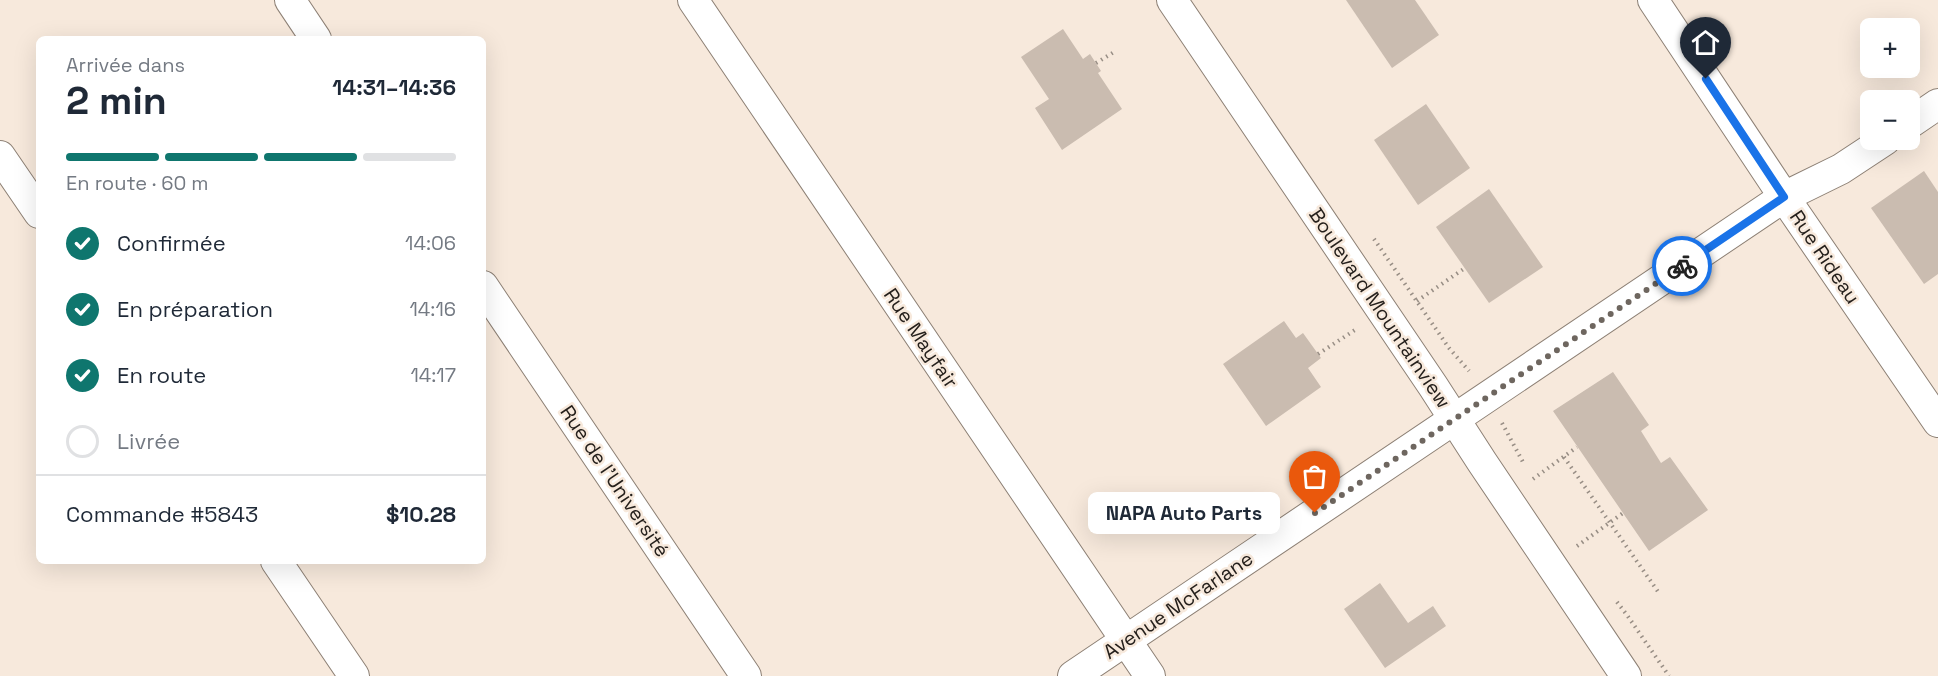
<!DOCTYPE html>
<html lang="fr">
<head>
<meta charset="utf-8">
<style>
  :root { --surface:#fff; --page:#f6f6f7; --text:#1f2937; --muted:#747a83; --line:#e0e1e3; --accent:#0f766e }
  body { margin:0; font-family:"Space Grotesk",sans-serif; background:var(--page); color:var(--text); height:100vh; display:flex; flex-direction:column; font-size:22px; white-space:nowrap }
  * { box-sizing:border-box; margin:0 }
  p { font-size:20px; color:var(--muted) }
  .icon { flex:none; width:33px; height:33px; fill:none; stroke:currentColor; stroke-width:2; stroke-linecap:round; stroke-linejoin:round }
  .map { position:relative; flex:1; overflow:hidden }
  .panel { position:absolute; left:36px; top:36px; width:450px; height:528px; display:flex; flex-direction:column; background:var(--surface); border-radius:9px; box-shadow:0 6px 24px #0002 }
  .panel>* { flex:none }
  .buttons { position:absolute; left:1860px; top:18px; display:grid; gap:12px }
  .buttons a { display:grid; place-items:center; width:60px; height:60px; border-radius:9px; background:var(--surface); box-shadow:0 6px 24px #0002; font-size:30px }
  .pin { position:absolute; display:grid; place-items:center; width:51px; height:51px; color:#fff; margin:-62px -26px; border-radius:50% 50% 50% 0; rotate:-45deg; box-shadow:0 0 6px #0007 }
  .pin .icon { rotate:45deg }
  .courier { position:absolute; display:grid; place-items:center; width:60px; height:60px; margin:-30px; border:4px solid #1a73e8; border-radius:50%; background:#fff; color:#222; box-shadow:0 2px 8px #0007 }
  .bubble { position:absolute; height:42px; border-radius:9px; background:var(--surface); box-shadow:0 6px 24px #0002; font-size:20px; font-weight:700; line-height:42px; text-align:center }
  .head em { font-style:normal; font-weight:700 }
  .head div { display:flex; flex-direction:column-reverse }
  .head { display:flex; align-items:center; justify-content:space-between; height:102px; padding:0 30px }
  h1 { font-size:39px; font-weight:700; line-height:45px }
  .bar { display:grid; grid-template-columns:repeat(4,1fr); gap:9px 6px; align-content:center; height:72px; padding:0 30px }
  .bar i { height:8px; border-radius:4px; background:var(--line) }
  .bar .selected { background:var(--accent) }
  .bar p { grid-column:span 4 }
  .line { display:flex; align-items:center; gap:15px; padding:0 30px; border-top:2px solid var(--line) }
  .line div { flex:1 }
  ol { padding:0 30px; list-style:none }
  li { display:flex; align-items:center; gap:18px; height:66px }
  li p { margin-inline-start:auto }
  li .icon { padding:6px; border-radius:50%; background:var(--accent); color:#fff; stroke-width:4 }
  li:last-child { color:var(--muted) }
  li i { width:33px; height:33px; border:3px solid var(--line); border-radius:50% }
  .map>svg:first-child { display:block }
  .building { fill:#cabcb0 }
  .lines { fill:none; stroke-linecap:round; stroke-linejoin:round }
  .street-casing { stroke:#8d8075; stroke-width:32 }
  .path { stroke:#988e85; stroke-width:4; stroke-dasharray:1.5 4.5; stroke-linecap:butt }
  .street { stroke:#fff; stroke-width:30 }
  .done { stroke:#6e665f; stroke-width:6; stroke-dasharray:0 10.8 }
  .route { stroke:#1a73e8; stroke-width:8 }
  .labels { text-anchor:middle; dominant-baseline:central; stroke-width:5; stroke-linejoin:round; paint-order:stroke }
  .street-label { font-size:20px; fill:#25201c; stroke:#f7e9dc }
</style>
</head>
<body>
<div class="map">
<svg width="1938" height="676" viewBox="0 0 1938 676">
  <rect width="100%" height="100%" fill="#f7e9dc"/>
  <g class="building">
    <polygon points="1346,0 1415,0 1439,35 1392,68"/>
    <polygon points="1063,29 1083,59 1090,54 1101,71 1098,73 1122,109 1062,150 1035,108 1049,99 1021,57"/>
    <polygon points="1426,104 1470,168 1418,205 1374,140"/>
    <polygon points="1924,171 1938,192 1938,274 1924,284 1871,208"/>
    <polygon points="1489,189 1543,267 1489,303 1436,227"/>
    <polygon points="1284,321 1296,338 1303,333 1321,358 1308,368 1321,387 1266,426 1223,364"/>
    <polygon points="1613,372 1649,425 1641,431 1661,463 1670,457 1708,510 1649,551 1553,411"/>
    <polygon points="1380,583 1408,623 1433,606 1446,626 1385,668 1344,609"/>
  </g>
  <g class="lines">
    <defs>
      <g id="street">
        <polyline points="290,0 316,39"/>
        <polyline points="693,0 1150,676"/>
        <polyline points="1172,0 1433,386 1482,462 1626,676"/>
        <polyline points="1653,0 1784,197 1938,422"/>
        <polyline points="1910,123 1938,104"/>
        <polyline points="0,156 39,213"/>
        <polyline points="483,286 746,676"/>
        <polyline points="276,561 354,676"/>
        <polyline points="1073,676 1784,197 1841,169 1885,140"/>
      </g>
    </defs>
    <use href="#street" class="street-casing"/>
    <g class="path">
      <polyline points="1096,63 1114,52"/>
      <polyline points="1374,239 1449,348 1469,371"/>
      <polyline points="1417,301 1465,268"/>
      <polyline points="1318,354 1358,328"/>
      <polyline points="1502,423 1524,464"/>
      <polyline points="1564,457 1659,593"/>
      <polyline points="1533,479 1577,447"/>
      <polyline points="1577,546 1623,513"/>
      <polyline points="1617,602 1627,615 1669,676"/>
    </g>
    <use href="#street" class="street"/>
  </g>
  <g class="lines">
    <polyline class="done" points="1315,513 1682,266"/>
    <polyline class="route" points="1682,266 1784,197 1706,79"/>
  </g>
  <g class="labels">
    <g class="street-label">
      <text transform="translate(1825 257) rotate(56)">Rue Rideau</text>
      <text transform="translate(1380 308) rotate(56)">Boulevard Mountainview</text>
      <text transform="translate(921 338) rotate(56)">Rue Mayfair</text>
      <text transform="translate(615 481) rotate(56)">Rue de l'Université</text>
      <text transform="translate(1178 605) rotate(-34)">Avenue McFarlane</text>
    </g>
  </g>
</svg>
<div class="buttons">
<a>+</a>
<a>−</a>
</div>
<div class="pin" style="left:1315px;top:513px;background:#ea580c"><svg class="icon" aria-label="bag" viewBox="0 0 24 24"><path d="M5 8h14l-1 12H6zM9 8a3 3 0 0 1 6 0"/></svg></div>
<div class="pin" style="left:1706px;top:79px;background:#1f2937"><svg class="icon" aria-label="home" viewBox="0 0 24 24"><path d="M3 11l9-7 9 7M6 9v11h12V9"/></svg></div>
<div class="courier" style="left:1682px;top:266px"><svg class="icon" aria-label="bike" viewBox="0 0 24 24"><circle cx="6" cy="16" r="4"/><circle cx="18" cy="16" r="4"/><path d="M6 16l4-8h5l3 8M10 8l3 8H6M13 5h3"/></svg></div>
<div class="bubble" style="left:1088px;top:492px;width:192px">NAPA Auto Parts</div>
<section class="panel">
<div class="head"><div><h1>2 min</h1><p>Arrivée dans</p></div><em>14:31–14:36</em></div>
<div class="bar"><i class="selected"></i><i class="selected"></i><i class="selected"></i><i></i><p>En route · 60 m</p></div>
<ol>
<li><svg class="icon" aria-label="check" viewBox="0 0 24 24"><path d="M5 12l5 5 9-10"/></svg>Confirmée<p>14:06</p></li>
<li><svg class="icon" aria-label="check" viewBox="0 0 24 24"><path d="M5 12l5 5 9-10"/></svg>En préparation<p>14:16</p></li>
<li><svg class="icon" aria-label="check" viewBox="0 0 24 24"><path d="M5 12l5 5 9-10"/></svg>En route<p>14:17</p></li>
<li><i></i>Livrée</li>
</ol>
<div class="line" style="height:78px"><div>Commande #5843</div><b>$10.28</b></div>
</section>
</div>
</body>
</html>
